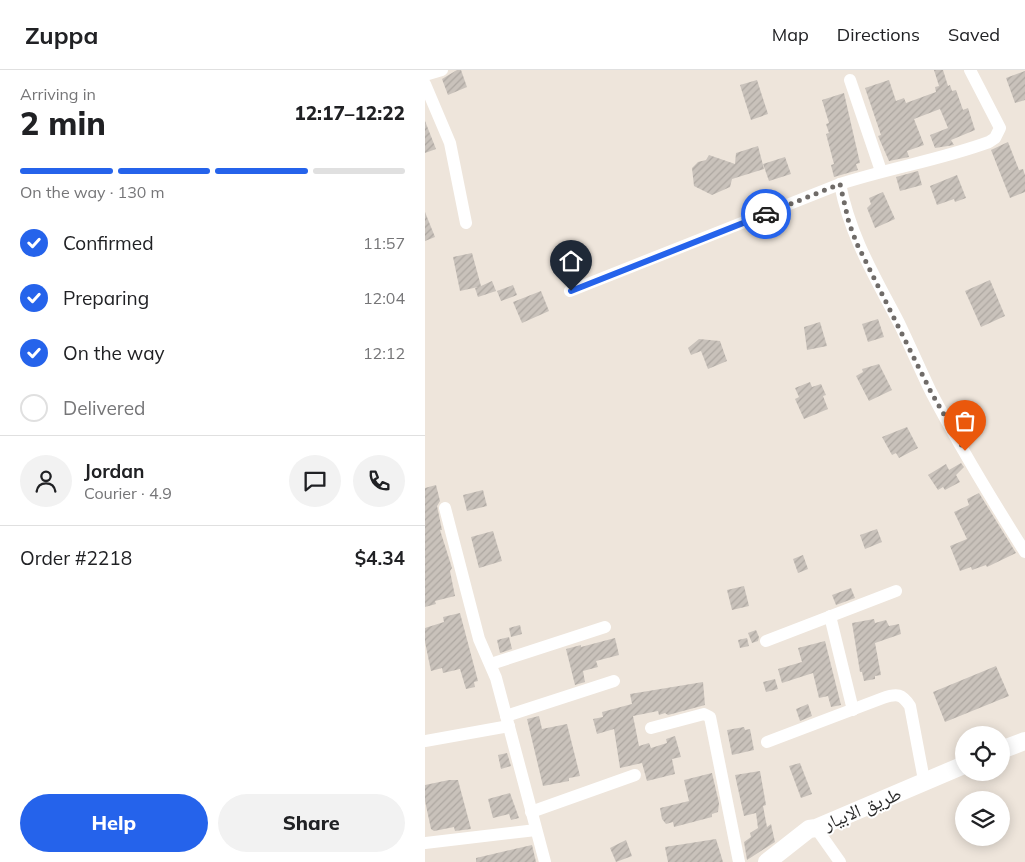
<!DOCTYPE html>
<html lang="en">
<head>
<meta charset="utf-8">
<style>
  :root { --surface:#fff; --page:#f2f2f2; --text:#202124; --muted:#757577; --line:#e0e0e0; --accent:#2563eb }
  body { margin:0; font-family:Mulish,"Noto Naskh Arabic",sans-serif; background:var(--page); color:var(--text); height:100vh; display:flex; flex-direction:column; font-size:19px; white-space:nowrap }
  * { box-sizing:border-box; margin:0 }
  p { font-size:16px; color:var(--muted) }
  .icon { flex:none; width:28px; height:28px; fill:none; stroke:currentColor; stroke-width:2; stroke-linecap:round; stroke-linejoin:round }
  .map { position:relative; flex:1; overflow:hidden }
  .details { display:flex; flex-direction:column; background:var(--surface); width:425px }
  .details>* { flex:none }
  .controls { position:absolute; left:530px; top:656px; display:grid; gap:10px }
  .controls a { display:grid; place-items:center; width:55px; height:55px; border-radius:50%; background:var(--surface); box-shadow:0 2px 12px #0003; font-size:25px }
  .pin { position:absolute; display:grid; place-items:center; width:42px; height:42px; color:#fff; margin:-51px -21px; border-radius:50% 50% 50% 0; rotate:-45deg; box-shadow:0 0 5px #0007 }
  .pin .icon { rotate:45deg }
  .courier { position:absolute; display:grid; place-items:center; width:50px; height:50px; margin:-25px; border:4px solid #2563eb; border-radius:50%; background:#fff; color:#222; box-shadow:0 1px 6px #0007 }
  .head em { font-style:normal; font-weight:800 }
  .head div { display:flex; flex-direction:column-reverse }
  .head { display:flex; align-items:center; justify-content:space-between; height:85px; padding:0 20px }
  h1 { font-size:32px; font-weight:800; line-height:38px }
  .bar { display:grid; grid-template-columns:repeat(4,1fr); gap:8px 5px; align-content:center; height:60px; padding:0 20px }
  .bar i { height:6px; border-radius:4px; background:var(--line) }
  .bar .selected { background:var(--accent) }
  .bar p { grid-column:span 4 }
  .line { display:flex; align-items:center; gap:12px; padding:0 20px; border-top:1px solid var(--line) }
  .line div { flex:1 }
  .round { display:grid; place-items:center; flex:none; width:52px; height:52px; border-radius:26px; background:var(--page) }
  ol { padding:0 20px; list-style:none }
  li { display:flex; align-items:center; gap:15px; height:55px }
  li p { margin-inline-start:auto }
  li .icon { padding:5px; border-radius:50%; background:var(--accent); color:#fff; stroke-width:4 }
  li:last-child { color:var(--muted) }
  li i { width:28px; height:28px; border:2px solid var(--line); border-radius:50% }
  .action { display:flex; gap:10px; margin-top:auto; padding:10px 20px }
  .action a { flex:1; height:58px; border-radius:30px; background:var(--accent); color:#fff; font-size:20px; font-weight:800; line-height:58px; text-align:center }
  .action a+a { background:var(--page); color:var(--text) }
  header { display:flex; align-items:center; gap:30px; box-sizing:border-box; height:70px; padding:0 25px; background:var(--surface); border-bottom:1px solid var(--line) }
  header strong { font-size:24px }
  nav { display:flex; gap:28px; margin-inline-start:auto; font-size:18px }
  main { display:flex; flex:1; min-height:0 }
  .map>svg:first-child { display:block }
  .building { fill:url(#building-hatch) }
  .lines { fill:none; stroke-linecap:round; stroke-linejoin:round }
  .minor { stroke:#fff; stroke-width:12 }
  .secondary { stroke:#fff; stroke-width:18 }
  .done { stroke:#6f6b68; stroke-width:5; stroke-dasharray:0 9 }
  .route { stroke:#2563eb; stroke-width:6 }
  .labels { text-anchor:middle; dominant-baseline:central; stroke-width:4; stroke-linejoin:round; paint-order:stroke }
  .street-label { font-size:19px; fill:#2a2a2a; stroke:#fff }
</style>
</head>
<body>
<header>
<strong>Zuppa</strong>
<nav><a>Map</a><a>Directions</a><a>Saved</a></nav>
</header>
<main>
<section class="details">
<div class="head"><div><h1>2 min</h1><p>Arriving in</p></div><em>12:17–12:22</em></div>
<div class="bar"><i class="selected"></i><i class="selected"></i><i class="selected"></i><i></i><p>On the way · 130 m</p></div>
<ol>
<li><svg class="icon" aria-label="check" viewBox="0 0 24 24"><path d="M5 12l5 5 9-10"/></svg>Confirmed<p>11:57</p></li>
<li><svg class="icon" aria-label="check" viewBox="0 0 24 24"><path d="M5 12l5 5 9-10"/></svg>Preparing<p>12:04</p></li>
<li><svg class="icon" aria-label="check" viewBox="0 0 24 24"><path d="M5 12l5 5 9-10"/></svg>On the way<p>12:12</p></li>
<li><i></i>Delivered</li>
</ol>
<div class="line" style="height:90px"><a class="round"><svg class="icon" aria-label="person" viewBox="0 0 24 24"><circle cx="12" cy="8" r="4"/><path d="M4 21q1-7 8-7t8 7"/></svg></a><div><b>Jordan</b><p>Courier · 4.9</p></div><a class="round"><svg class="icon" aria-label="chat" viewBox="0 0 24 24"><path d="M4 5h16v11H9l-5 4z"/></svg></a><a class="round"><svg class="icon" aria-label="phone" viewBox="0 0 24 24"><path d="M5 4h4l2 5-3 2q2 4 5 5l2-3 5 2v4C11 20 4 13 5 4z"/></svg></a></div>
<div class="line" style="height:65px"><div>Order #2218</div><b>$4.34</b></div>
<div class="action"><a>Help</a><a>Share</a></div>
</section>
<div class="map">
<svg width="600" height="792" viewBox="0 0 600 792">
  <defs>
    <pattern id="building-hatch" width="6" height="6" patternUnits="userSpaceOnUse" patternTransform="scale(1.25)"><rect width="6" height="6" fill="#c9c2bb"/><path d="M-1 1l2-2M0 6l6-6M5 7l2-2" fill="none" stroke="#ada7a1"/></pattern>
  </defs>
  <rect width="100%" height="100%" fill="#eee5db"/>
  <g class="building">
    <polygon points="32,0 36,0 42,17 23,25 17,9"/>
    <polygon points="509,0 518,0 523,16 525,15 527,21 531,20 538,40 543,38 550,60 526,70 529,75 510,78 505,65 523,58 515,39 489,49 499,75 482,81 484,87 464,91 453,66 456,65 440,18 464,10 471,31 479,28 481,33 511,22 510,17 514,16"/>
    <polygon points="600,1 600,30 590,33 581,8"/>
    <polygon points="332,10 343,44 326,50 315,15"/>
    <polygon points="419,23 435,93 431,94 433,100 409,107 406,95 409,94 401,64 404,63 401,54 404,53 397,30"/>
    <polygon points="0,51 11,79 0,83"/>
    <polygon points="583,72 594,100 598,99 600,105 600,122 585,128 566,80"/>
    <polygon points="333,76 339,99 307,109 305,117 287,125 269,116 267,98 273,92 281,90 284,85 310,94 311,83"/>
    <polygon points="360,87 366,104 344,111 338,94"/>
    <polygon points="493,101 497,115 475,121 471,107"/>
    <polygon points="532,105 541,128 530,132 529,129 512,135 505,116"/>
    <polygon points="458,122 470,149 450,158 442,138 446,134 444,128"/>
    <polygon points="0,142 10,167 0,171"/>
    <polygon points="47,183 56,216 67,211 71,221 53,227 50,218 53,217 35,221 28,187"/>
    <polygon points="565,210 580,246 556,257 540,221"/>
    <polygon points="88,215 92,225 76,231 72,221"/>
    <polygon points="116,221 124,241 97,253 88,232"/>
    <polygon points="453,249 459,267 443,272 437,254"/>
    <polygon points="395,252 402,276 382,280 379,257"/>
    <polygon points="274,269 295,271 302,291 283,299 276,281 266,285 263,278"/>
    <polygon points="454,294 467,320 444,331 431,306 438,302 437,299"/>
    <polygon points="385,312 387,317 396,314 401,325 398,326 403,339 379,349 370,329 374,327 370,318"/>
    <polygon points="482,357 493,378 474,388 471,383 467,385 457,367"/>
    <polygon points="536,393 539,397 531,405 535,412 520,420 518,417 513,420 503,405 521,394 524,400"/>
    <polygon points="11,415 15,431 12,436 17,460 15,460 27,498 25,501 30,526 10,531 11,534 0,537 0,418"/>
    <polygon points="58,420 62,436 42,441 38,425"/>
    <polygon points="554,423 591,483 562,497 561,495 547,500 546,497 535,501 525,476 542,469 529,442 544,435 542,429"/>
    <polygon points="452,459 457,472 440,479 435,465"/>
    <polygon points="68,461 77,491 54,498 46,467"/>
    <polygon points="378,485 383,499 373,503 368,489"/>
    <polygon points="319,516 324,536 307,540 302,520"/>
    <polygon points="426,518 430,528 411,535 407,525"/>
    <polygon points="35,543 53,611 49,612 50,617 41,619 35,599 18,603 17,598 6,601 0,572 0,558 19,552 18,547"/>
    <polygon points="449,549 450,553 461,550 464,556 474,554 476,564 450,573 456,605 450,606 450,609 439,611 437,602 435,602 427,553"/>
    <polygon points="95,555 97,564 86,567 84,558"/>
    <polygon points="331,560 334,567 333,571 327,573 323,563"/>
    <polygon points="84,567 87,579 75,583 72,570"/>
    <polygon points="190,568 194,585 171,591 173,597 158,601 160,612 150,615 141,579 156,575 156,577"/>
    <polygon points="322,568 324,576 315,578 313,570"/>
    <polygon points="400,571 416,635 406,637 403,626 394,628 388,603 357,613 353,599 377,592 373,578"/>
    <polygon points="571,596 584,626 520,652 508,622"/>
    <polygon points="350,609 353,619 341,622 338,612"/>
    <polygon points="278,612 280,635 243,645 240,643 234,645 233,641 208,646 214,676 224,673 226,678 242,673 241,669 250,666 256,687 247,689 250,704 222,711 217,693 195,698 189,659 172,664 168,649 178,647 177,642 207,634 205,624"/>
    <polygon points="383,634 387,646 375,651 371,639"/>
    <polygon points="114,646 117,659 142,654 155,706 144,708 144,711 118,716 102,649"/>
    <polygon points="319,657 320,660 325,659 329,680 307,685 302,660"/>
    <polygon points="82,683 86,696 76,699 73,685"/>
    <polygon points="375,693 387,724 376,728 364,696"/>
    <polygon points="335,701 341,735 338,736 342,757 346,754 350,772 322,790 319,772 326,767 325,763 333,758 331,743 319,746 310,705"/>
    <polygon points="287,703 294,733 293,742 287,744 287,747 249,757 248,752 241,754 237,749 235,738 264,731 259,710"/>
    <polygon points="24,710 33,710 46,759 30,761 29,757 9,761 6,759 0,731 0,715"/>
    <polygon points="85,723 94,748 86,750 84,744 68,748 63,729"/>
    <polygon points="291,769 298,792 243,792 240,777"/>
    <polygon points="201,770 207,786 191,792 185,778"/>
    <polygon points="107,775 111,792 51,792 51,788"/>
  </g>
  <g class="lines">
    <g class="minor">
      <polyline points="0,5 17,0"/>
      <polyline points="425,10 456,101"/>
      <polyline points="0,14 25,73 41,153"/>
      <path d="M415 114C425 166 450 207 474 253 485 276 495 299 506 322 535 377 567 430 600 482"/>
      <path d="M145 221 415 114C464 98 515 90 564 72L570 68 575 58 545 0"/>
      <polyline points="20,438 54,569 71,608 120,792"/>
      <polyline points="405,546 428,640"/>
      <polyline points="341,571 471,521"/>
      <polyline points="66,594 180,557"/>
      <polyline points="81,646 189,611"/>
      <polyline points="226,658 279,644 285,647 314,792"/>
      <polyline points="0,671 84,656"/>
      <path d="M342 672 458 628C472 623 477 624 485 636L499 710"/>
      <polyline points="106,742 210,705"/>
      <polyline points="391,758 415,792"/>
      <polyline points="0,773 111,760"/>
    </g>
    <g class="secondary">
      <polyline points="576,680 600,671"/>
      <polyline points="342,792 384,759 391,758 539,695"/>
    </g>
  </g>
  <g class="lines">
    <polyline class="done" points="341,144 415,114 424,153 432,174 506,322 540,381"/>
    <polyline class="route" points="146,221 341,144"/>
  </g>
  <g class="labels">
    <g class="street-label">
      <text transform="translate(437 738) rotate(-23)">طريق الابيار</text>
    </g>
  </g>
</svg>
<div class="controls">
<a><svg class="icon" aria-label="locate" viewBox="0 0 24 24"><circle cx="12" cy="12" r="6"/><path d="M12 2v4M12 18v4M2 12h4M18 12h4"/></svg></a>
<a><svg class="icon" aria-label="layers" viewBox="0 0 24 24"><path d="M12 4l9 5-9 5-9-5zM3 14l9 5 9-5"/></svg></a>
</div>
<div class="pin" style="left:540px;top:381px;background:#ea580c"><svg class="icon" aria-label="bag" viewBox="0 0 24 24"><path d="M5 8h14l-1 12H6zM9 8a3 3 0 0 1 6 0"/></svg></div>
<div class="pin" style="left:146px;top:221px;background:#1f2937"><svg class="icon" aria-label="home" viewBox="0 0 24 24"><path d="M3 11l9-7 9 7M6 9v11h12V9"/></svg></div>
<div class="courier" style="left:341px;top:144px"><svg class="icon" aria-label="car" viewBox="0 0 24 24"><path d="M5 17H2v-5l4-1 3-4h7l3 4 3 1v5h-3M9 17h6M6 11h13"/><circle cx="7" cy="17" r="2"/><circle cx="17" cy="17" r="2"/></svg></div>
</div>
</main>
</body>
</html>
